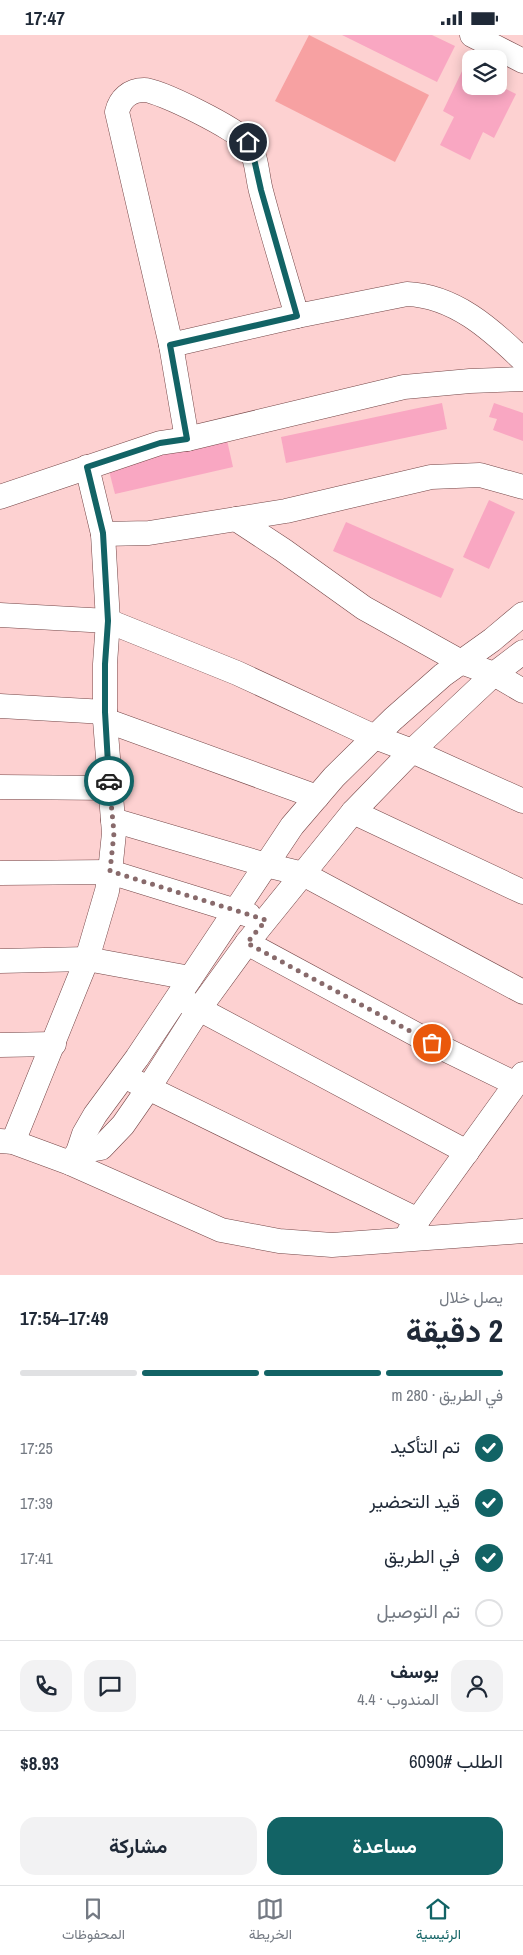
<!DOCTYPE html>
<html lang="ar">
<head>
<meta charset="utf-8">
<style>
  :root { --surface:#fff; --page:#f2f2f3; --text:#1f2937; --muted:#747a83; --line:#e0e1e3; --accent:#126365 }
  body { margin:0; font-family:"Archivo Narrow",Vazirmatn,sans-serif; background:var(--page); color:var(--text); direction:rtl; height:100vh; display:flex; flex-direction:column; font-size:19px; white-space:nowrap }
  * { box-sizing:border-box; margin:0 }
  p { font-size:16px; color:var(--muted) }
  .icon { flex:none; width:28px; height:28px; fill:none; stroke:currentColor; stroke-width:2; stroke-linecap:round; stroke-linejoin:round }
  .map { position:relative; height:1240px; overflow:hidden; direction:ltr }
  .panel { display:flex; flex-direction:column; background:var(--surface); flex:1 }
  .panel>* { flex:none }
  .tools { position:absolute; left:462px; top:15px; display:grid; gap:10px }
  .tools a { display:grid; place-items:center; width:45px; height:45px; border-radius:10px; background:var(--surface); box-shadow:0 2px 12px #0003; font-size:25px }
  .pin { position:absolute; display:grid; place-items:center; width:42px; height:42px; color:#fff; margin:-21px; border:2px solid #fff; border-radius:50%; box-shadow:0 1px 5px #0007 }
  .courier { position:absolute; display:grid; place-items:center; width:50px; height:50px; margin:-25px; border:4px solid #126365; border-radius:50%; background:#fff; color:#222; box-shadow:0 1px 6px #0007 }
  .summary em { font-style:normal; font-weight:700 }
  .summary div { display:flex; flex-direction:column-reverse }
  .summary { display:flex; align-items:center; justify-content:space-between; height:85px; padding:0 20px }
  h1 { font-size:32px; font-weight:700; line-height:38px }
  .bar { display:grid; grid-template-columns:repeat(4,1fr); gap:8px 5px; align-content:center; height:60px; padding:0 20px }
  .bar i { height:6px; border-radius:4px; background:var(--line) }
  .bar .active { background:var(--accent) }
  .bar p { grid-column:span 4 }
  .line { display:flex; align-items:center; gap:12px; padding:0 20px; border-top:1px solid var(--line) }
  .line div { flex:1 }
  .round { display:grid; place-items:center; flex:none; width:52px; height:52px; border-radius:15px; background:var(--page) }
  ol { padding:0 20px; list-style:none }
  li { display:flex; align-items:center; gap:15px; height:55px }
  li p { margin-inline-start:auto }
  li .icon { padding:5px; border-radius:50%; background:var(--accent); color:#fff; stroke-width:4 }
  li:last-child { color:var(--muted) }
  li i { width:28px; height:28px; border:2px solid var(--line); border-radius:50% }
  .primary-button { display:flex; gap:10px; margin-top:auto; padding:10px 20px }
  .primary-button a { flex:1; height:58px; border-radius:15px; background:var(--accent); color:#fff; font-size:20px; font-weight:700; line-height:58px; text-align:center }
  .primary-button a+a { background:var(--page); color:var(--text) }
  .status { display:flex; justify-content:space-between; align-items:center; height:35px; padding:0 25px; background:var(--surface); direction:ltr }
  .status svg { height:14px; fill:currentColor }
  .tabs { display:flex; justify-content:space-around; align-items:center; height:70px; border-top:1px solid var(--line); background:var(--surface); font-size:14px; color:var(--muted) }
  .tabs a { display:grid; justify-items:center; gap:2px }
  .tabs .active { color:var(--accent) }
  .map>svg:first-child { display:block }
  .green { fill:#f7a1a2 }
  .building { fill:#f9a7c2 }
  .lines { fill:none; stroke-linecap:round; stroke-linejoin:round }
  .minor-casing { stroke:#744647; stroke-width:25 }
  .minor { stroke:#fff; stroke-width:24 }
  .done { stroke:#886a6b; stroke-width:5; stroke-dasharray:0 9 }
  .route { stroke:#126365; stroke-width:6 }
</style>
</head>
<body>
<div class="status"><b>17:47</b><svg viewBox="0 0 49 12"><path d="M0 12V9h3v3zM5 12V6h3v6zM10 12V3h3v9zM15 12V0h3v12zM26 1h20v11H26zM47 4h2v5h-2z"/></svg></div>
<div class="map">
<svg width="523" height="1240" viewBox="0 0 523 1240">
  <rect width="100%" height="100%" fill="#fdd1d1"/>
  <polygon class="green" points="309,0 429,60 395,127 275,66"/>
  <g class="building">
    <polygon points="342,0 432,0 455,11 437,47"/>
    <polygon points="463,34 471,38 471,51 500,51 516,59 494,103 483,97 470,125 440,110 454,82 443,76"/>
    <polygon points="442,368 447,394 286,428 281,402"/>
    <polygon points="494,368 523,378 523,406 493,395 497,384 489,382"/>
    <polygon points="227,405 233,432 115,459 108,432"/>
    <polygon points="489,465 515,477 489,534 463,522"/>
    <polygon points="346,487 454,534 441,563 333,516"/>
  </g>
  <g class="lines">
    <defs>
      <g id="minor">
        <polyline points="472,0 523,26"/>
        <polyline points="171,310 297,281"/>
        <path d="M187 404 171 310 117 77C120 64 130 55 144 55 159 55 239 95 248 108 257 121 257 141 261 156 272 198 285 240 297 281L407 259C454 261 490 293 523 325"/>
        <polyline points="0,462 160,408 187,404 404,352 470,346 523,344"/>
        <polyline points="236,484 283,515 364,573 461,627 494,639 523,656"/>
        <polyline points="103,499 149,498 286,476 431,442 480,440 523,452"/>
        <polyline points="0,580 108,586 237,638 375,702 412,716 523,766"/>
        <polyline points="0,671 105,677"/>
        <polyline points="105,685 317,762"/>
        <polyline points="0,752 110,753"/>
        <polyline points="353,777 523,857"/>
        <polyline points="113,785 266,830 303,839 523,957"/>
        <polyline points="0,838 110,837 249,880"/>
        <polyline points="247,908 432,1008 516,1049"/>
        <polyline points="0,926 87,924 190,943"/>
        <polyline points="186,967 467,1117"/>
        <polyline points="0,1010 54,1009"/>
        <polyline points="134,1046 418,1185"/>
        <polyline points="0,1106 13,1107 70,1128 221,1195 279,1206 332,1210 523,1196"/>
        <polyline points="13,1107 87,924 107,856 110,837 114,798 105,685 105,629 108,586 103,499 87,432"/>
        <polyline points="78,1117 101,1113 123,1090 148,1054 199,974 247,908 353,777 412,716 494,639 523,617"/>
        <polyline points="70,1128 78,1117 84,1099 95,1080 137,1023 292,791 334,742 393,684 443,640 492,605 523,579"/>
        <polyline points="409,1197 523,1039"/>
      </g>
    </defs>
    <use href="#minor" class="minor-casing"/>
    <use href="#minor" class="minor"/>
  </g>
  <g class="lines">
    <polyline class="done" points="109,746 114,798 110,836 266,885 247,908 432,1008"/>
    <polyline class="route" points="109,746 105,677 105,629 108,586 103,498 87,432 160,408 187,404 170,310 297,281 261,155 252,115 248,107"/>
  </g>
</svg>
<div class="tools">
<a><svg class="icon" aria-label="layers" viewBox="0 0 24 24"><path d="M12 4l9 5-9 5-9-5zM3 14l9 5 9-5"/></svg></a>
</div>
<div class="pin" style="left:432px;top:1008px;background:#ea580c"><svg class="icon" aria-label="bag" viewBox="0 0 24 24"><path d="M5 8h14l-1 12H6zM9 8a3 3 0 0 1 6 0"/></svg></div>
<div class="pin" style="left:248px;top:107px;background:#1f2937"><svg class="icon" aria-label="home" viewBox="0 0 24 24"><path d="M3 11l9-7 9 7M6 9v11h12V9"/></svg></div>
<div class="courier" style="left:109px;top:746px"><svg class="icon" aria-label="car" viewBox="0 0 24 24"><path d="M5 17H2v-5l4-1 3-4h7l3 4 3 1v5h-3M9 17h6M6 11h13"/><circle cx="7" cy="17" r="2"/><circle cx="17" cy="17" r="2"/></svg></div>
</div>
<section class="panel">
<div class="summary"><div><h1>2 دقيقة</h1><p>يصل خلال</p></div><em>17:49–17:54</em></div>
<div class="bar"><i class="active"></i><i class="active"></i><i class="active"></i><i></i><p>في الطريق · 280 m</p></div>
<ol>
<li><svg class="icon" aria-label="check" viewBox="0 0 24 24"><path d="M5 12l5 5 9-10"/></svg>تم التأكيد<p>17:25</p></li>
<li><svg class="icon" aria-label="check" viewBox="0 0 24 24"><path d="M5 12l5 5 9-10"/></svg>قيد التحضير<p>17:39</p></li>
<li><svg class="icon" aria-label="check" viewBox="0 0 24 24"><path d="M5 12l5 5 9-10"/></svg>في الطريق<p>17:41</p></li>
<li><i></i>تم التوصيل</li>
</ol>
<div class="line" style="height:90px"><a class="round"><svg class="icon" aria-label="person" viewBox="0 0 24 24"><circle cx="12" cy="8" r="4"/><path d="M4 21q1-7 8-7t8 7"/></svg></a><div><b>يوسف</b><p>المندوب · 4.4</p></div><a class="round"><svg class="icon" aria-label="chat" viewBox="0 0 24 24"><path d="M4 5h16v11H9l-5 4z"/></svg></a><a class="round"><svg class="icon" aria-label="phone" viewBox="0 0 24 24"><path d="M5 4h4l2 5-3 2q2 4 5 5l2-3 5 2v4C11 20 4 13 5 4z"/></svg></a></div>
<div class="line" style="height:65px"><div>الطلب #6090</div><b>$8.93</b></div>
<div class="primary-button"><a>مساعدة</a><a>مشاركة</a></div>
</section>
<nav class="tabs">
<a class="active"><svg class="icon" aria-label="home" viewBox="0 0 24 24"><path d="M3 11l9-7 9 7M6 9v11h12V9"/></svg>الرئيسية</a>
<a><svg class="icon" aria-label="map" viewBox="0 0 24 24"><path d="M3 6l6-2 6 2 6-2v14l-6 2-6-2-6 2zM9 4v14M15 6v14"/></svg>الخريطة</a>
<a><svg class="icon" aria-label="saved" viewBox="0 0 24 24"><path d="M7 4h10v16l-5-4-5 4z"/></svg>المحفوظات</a>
</nav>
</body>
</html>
